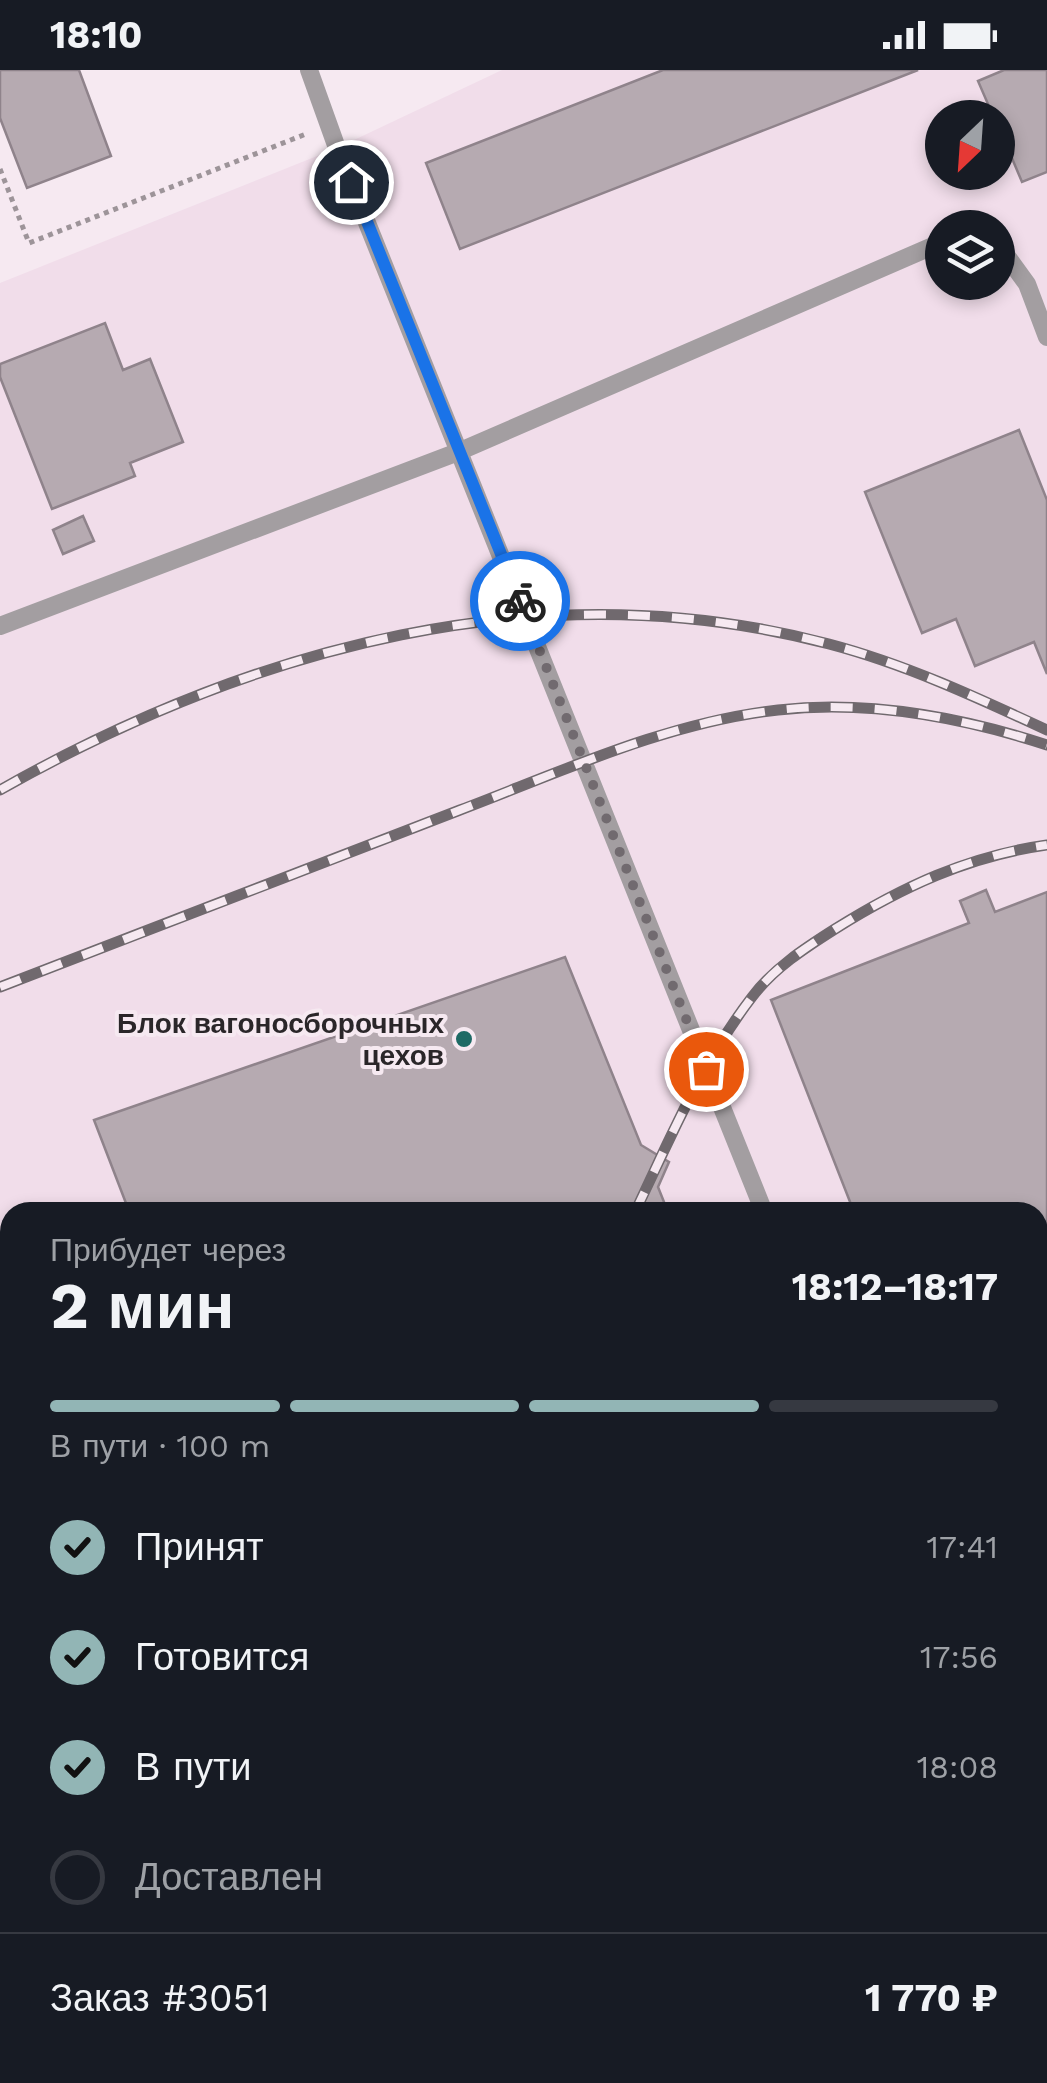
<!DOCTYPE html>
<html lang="ru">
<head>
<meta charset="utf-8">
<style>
  :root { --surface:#171b24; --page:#20242c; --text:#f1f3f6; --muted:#9ea1a6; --line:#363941; --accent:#92b5b5 }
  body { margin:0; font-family:"Work Sans",sans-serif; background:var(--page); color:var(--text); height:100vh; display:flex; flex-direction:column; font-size:38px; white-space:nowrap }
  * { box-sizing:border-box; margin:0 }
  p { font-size:32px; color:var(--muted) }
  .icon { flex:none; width:55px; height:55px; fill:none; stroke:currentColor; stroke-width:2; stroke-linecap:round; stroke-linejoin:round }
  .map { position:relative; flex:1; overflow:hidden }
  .drawer { position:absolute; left:0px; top:1132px; width:1048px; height:882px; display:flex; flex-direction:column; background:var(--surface); border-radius:30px 30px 0 0; box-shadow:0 5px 15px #0003 }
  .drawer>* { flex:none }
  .needle { width:65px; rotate:205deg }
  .controls { position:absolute; left:925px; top:30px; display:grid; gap:20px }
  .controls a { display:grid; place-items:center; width:90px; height:90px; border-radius:50%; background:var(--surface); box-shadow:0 5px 15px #0003; font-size:50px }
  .pin { position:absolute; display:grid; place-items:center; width:85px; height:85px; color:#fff; margin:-42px; border:5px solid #fff; border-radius:50%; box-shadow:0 2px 10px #0007 }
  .courier { position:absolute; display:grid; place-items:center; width:100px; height:100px; margin:-50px; border:8px solid #1a73e8; border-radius:50%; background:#fff; color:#222; box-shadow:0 2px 12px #0007 }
  .headline em { font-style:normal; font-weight:700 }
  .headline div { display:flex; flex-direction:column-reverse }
  .headline { display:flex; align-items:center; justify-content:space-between; height:170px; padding:0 50px }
  h1 { font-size:65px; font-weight:700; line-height:75px }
  .bar { display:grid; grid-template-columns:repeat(4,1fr); gap:15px 10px; align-content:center; height:120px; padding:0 50px }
  .bar i { height:12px; border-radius:8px; background:var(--line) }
  .bar .selected { background:var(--accent) }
  .bar p { grid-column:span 4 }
  .line { display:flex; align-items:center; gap:25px; padding:0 50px; border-top:2px solid var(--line) }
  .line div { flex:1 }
  ol { padding:0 50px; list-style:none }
  li { display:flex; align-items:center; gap:30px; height:110px }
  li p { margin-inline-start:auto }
  li .icon { padding:10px; border-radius:50%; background:var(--accent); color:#111; stroke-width:4 }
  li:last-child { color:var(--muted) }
  li i { width:55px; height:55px; border:5px solid var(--line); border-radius:50% }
  .status { display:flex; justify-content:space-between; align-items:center; height:70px; padding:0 50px; background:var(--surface); direction:ltr }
  .status svg { height:28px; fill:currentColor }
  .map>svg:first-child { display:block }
  .built { fill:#f1ddea; fill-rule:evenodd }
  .building { fill:#b6aab1; stroke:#8f838b; stroke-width:2.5 }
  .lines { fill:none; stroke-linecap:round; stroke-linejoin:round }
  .path { stroke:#9d9499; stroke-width:5; stroke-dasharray:5 5; stroke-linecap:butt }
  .service { stroke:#a39ea1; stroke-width:18 }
  .rail-casing { stroke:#70696e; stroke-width:11 }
  .rail { stroke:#f6e9f1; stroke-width:8; stroke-dasharray:22; stroke-linecap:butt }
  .done { stroke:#716a6f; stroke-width:10; stroke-dasharray:0 18 }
  .route { stroke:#1a73e8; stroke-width:12 }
  .poi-dot { fill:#1e6a65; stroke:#f6e9f1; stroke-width:4 }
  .labels { text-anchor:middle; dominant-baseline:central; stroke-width:8; stroke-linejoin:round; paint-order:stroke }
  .poi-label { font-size:28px; font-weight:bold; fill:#2a2629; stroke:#f6e9f1; text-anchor:end }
</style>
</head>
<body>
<div class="status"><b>18:10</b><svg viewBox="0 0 49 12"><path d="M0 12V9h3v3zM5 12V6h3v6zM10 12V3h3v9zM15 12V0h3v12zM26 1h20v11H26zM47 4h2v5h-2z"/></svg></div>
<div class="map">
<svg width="1047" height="2013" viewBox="0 0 1047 2013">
  <rect width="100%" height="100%" fill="#f6e9f1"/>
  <path class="built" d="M502 0H1047V2013H0V213L337 78ZM942 48H998V102H942ZM942 158H998V212H942ZM10 1142H1038V2005H10Z"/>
  <g class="building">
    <polygon points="0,0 79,0 111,86 27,118 0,48"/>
    <polygon points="663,0 918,0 460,179 426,93"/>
    <polygon points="1004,0 1047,0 1047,102 1022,112 998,55 998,48 994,48 978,11"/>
    <polygon points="105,253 123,300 150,289 183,372 130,393 135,406 52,439 0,307 0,294"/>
    <polygon points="1019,360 1047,430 1047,604 1034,572 975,596 956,549 922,563 865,422"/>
    <polygon points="83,446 94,471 63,484 53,460"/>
    <polygon points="986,820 995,842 1047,822 1047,1441 1038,1445 1038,1142 854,1142 771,930 969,853 960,831"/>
    <polygon points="565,887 641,1075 669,1092 658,1117 668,1142 125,1142 129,1141 94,1050"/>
    <polygon points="10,1186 10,1841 0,1845 0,1190"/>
    <polygon points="1047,1834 1047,1884 1038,1860 1038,1837"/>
  </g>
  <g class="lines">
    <g class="path">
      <polyline points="0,99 29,173 306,64"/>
      <polyline points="1038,1666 1047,1662"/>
      <polyline points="167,2013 188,2005"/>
    </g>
    <g class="service">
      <polyline points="309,0 337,78 764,1142"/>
      <polyline points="998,174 1027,214 1047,267"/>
      <polyline points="0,556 458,382 942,172"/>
      <polyline points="1038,1595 1047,1592"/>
      <polyline points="306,2005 309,2013"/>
      <polyline points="16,2013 36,2005"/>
    </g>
    <defs>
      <g id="rail">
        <path d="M0 720C253 577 541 498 829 574 905 594 976 627 1047 660"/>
        <path d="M0 917C154 858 307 799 460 740 563 701 668 652 778 640 868 630 961 647 1047 675"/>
        <path d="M635 1142C670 1069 702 992 752 927 774 898 805 878 835 859 902 817 968 786 1047 775"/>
        <polyline points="1038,1384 1047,1380"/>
        <polyline points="1038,1500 1047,1496"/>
        <polyline points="338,2013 358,2005"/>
      </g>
    </defs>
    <use href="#rail" class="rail-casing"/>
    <use href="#rail" class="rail"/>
  </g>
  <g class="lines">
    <polyline class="done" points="520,531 706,999"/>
    <polyline class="route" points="351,112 520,531"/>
  </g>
  <circle class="poi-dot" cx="464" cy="969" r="10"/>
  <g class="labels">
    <g class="poi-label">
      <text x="444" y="953">Блок вагоносборочных<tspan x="444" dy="32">цехов</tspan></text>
    </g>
  </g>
</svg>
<div class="controls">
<a><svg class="needle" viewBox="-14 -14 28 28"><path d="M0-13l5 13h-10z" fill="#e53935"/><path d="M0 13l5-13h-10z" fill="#9ea1a6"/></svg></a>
<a><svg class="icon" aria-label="layers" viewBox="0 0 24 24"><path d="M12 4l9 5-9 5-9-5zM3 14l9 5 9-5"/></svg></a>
</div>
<div class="pin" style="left:706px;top:999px;background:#ea580c"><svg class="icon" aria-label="bag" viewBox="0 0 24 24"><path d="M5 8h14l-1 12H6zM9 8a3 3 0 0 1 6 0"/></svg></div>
<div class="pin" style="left:351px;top:112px;background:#1f2937"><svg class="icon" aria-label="home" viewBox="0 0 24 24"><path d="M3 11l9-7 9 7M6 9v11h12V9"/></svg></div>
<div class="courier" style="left:520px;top:531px"><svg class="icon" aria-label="bike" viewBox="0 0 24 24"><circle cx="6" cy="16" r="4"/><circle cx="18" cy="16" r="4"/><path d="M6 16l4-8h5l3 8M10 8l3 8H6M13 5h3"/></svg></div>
<section class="drawer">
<div class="headline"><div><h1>2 мин</h1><p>Прибудет через</p></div><em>18:12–18:17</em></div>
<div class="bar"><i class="selected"></i><i class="selected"></i><i class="selected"></i><i></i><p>В пути · 100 m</p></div>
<ol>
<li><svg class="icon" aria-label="check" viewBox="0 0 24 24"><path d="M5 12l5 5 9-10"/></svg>Принят<p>17:41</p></li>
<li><svg class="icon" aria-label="check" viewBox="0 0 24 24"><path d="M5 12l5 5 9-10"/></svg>Готовится<p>17:56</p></li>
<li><svg class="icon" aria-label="check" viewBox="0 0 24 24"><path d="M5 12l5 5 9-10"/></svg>В пути<p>18:08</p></li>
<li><i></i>Доставлен</li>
</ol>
<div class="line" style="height:130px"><div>Заказ #3051</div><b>1 770 ₽</b></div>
</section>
</div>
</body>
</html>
